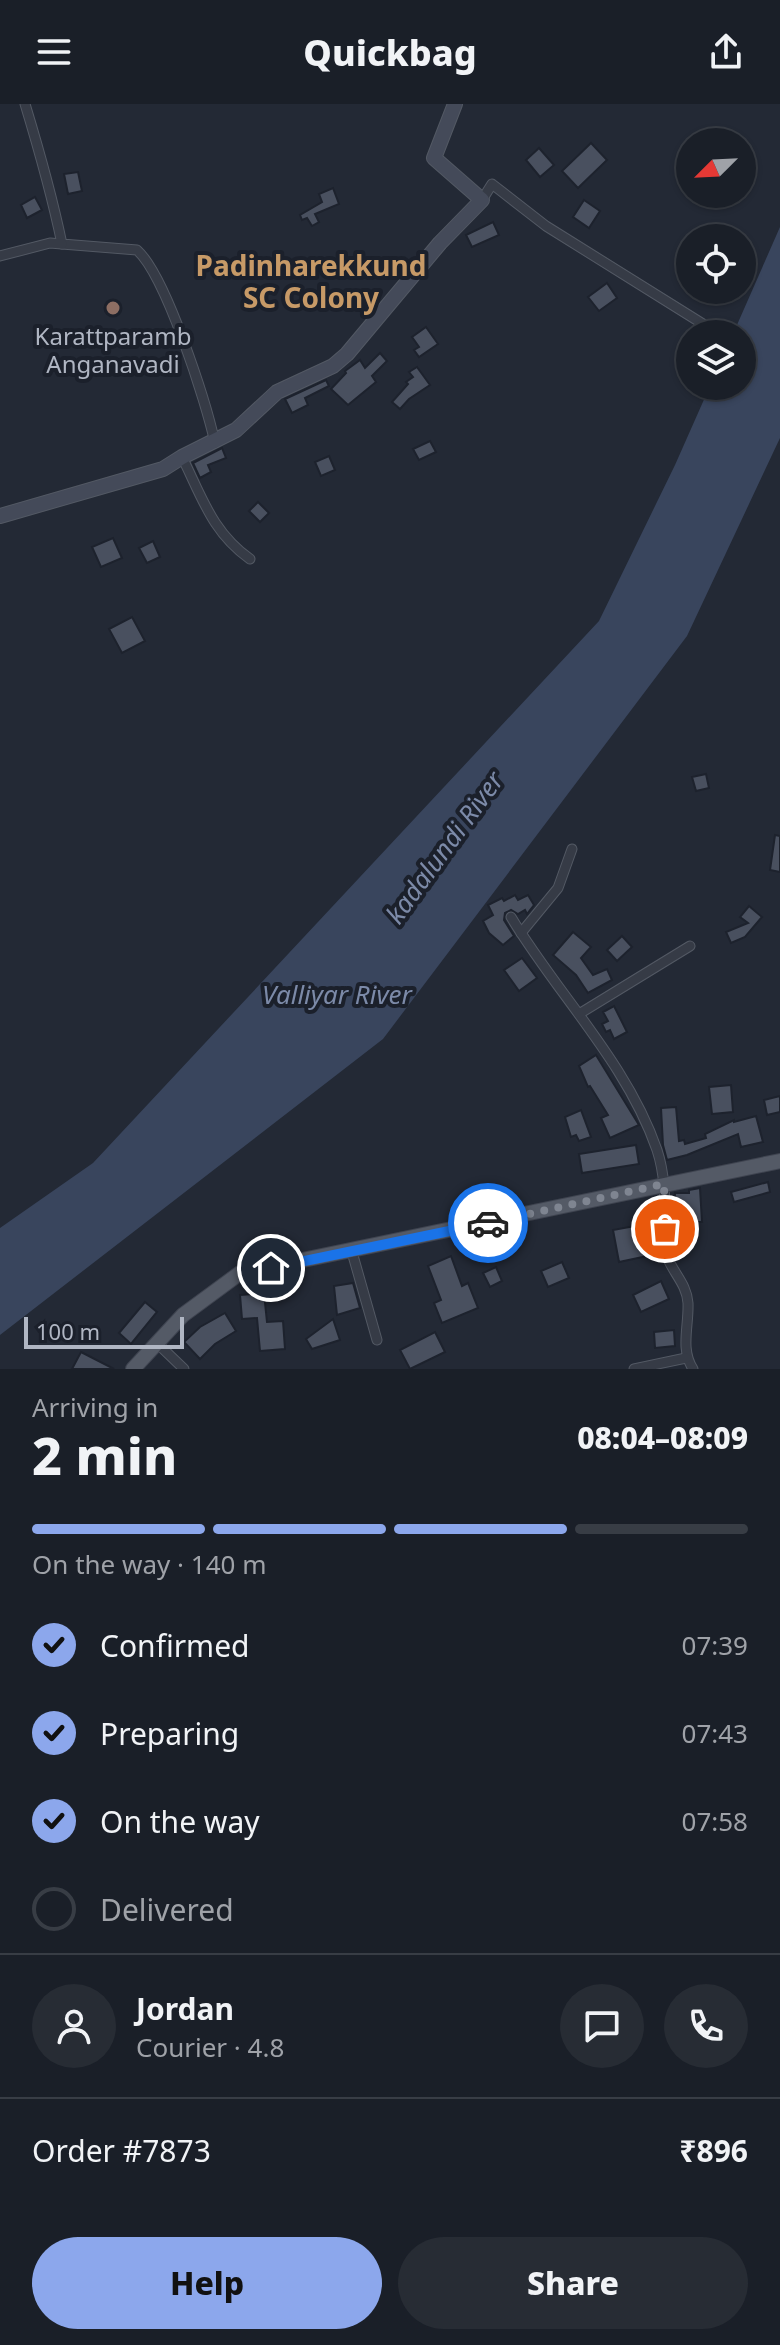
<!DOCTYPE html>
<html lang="en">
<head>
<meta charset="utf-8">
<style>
  :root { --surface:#1a1f28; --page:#272c34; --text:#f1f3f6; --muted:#9fa2a8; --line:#383d45; --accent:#8ca7ec }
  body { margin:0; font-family:"Noto Sans",sans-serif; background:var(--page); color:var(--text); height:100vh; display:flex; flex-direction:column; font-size:30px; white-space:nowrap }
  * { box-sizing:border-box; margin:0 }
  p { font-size:26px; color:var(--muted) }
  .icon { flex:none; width:44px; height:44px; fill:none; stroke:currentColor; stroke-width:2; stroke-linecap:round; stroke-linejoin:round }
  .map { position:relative; height:1265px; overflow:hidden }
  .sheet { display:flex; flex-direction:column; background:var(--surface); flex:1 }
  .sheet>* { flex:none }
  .needle { width:52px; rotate:246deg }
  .fabs { position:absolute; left:676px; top:24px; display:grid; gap:16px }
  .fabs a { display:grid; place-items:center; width:80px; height:80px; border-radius:50%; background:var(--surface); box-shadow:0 2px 6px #0004,0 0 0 2px var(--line); font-size:40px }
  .scale { position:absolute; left:24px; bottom:20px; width:160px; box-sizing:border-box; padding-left:8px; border:4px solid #b0b6c3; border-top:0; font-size:22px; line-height:28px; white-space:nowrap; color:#b0b6c3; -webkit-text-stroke:6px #1b202b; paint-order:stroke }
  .pin { position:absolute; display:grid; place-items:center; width:68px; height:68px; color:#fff; margin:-34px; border:4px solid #fff; border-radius:50%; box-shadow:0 2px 8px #0007 }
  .courier { position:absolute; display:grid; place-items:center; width:80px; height:80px; margin:-40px; border:6px solid #1a73e8; border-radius:50%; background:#fff; color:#222; box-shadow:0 2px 10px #0007 }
  .head em { font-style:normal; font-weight:800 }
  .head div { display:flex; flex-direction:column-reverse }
  .head { display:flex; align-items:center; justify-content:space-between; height:136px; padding:0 32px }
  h1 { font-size:52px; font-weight:800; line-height:60px }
  .bar { display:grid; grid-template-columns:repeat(4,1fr); gap:12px 8px; align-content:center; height:96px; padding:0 32px }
  .bar i { height:10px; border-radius:6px; background:var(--line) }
  .bar .selected { background:var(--accent) }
  .bar p { grid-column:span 4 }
  .line { display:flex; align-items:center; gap:20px; padding:0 32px; border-top:2px solid var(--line) }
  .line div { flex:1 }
  .round { display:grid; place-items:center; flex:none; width:84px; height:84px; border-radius:42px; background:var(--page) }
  ol { padding:0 32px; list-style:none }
  li { display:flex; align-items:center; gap:24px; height:88px }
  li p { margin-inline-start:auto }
  li .icon { padding:8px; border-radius:50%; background:var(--accent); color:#111; stroke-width:4 }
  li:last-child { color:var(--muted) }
  li i { width:44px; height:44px; border:4px solid var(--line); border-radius:50% }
  .cta { display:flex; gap:16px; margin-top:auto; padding:16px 32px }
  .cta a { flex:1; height:92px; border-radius:48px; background:var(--accent); color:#111; font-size:32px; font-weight:800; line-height:92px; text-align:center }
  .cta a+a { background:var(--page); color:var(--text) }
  header { display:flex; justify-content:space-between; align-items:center; height:104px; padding:0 32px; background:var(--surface); font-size:36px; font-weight:800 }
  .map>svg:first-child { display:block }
  .water { fill:#39455d }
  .building { fill:#49505f; stroke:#1d222d; stroke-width:2 }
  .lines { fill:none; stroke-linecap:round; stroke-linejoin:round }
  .minor-casing { stroke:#535964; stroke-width:11 }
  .secondary-casing { stroke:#535964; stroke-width:16 }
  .primary-casing { stroke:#3f4450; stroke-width:16 }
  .minor { stroke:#363b46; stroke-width:9 }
  .secondary { stroke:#444a59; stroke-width:14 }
  .primary { stroke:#545a66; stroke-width:14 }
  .done { stroke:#7f8591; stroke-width:8; stroke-dasharray:0 14.4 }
  .route { stroke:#1a73e8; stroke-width:10 }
  .education-dot { fill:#8d6e63; stroke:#1b202b; stroke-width:3 }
  .labels { text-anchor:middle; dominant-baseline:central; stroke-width:8; stroke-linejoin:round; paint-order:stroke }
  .poi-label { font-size:24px; fill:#b0b6c3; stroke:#1b202b }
  .water-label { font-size:26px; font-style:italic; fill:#7c8aa8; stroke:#1b202b }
  .quarter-label { font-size:28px; font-weight:bold; fill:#c79a67; stroke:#1b202b }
</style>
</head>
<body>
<header><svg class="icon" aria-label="menu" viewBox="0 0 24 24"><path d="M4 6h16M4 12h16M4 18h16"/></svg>Quickbag<svg class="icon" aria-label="share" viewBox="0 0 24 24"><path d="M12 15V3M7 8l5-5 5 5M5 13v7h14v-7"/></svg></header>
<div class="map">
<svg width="780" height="1265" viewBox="0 0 780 1265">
  <rect width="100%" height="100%" fill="#232935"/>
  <polygon class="water" points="780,123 780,334 687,532 383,935 0,1231 0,1124 93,1059 599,517 675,361 710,282 742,282 742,230 733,230"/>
  <g class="building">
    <polygon points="591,39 607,56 578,84 562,67"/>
    <polygon points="539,44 554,61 540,73 526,56"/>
    <polygon points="78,68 82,87 68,90 64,70"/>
    <polygon points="333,84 339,100 315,110 319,118 312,122 307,114 302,116 300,111 322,98 319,90"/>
    <polygon points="35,93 42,106 27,114 21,101"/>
    <polygon points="584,96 600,107 589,124 573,113"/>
    <polygon points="493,118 499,131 472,143 466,131"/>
    <polygon points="607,179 617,194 599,207 588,193"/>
    <polygon points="426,223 438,240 419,253 414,246 419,243 412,233"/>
    <polygon points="380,249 387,257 372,272 376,278 348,301 331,285 346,269 345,267 360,256 365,264"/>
    <polygon points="417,263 430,281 409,295 400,305 392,298 408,280 406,278 413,273 409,268"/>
    <polygon points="326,276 329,282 305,294 308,301 292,309 285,295"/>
    <polygon points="430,337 436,348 419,356 413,345"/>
    <polygon points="222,344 226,354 208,361 211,368 200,374 193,359"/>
    <polygon points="329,352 335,366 321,372 315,358"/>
    <polygon points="258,398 269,409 260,418 249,407"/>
    <polygon points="113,434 122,454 101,463 92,443"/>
    <polygon points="153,437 160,453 147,459 139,444"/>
    <polygon points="132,513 145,537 122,549 109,525"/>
    <polygon points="706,670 709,684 696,687 692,673"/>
    <polygon points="775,731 780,732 780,768 770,766"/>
    <polygon points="515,791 518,796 528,791 534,801 527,810 525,806 518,810 511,806 505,809 504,816 514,832 503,841 489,829 483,817 493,811 488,801 502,794 504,797"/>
    <polygon points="749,802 762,813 745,833 731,839 726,828 748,819 740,813"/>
    <polygon points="573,828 591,843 581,854 593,871 607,865 612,876 588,889 576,871 553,851"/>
    <polygon points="622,832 632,843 617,857 607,846"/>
    <polygon points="522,854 537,874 519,887 504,866"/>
    <polygon points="614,902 627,928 614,935 610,926 606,928 602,920 608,917 603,908"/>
    <polygon points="596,951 639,1021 610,1034 601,1014 608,1011 590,982 588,983 579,962"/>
    <polygon points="731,981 733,1008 712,1010 709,983"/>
    <polygon points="780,992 780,1008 767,1011 764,996"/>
    <polygon points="676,1003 679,1037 684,1036 685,1040 706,1034 705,1030 734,1016 734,1018 756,1012 763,1038 741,1043 738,1030 687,1051 667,1056 663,1041 661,1004"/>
    <polygon points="581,1006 591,1033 579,1037 576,1031 571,1033 565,1013"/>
    <polygon points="636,1041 639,1060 582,1069 579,1050"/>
    <polygon points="768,1078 770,1088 734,1098 731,1088"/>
    <polygon points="700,1084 702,1118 692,1118 691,1111 674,1111 675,1089 689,1089 689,1086"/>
    <polygon points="651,1119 657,1150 619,1158 613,1126"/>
    <polygon points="451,1152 462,1182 468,1179 478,1204 442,1219 434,1199 441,1196 428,1162"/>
    <polygon points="562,1158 569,1174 548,1183 541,1167"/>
    <polygon points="496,1163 502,1177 490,1183 483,1169"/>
    <polygon points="661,1177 669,1195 641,1208 633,1191"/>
    <polygon points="353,1179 360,1204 337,1211 334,1182"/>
    <polygon points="264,1189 267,1218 283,1217 285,1245 260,1247 257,1214 242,1215 240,1191"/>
    <polygon points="145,1198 157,1208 131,1240 119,1229"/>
    <polygon points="225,1209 236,1227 215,1240 200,1255 184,1238 200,1223"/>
    <polygon points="333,1215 340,1236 312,1245 306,1235"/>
    <polygon points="674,1226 675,1242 655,1244 654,1228"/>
    <polygon points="435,1228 445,1248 410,1265 400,1246"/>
    <polygon points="81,1248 114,1265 72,1265"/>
  </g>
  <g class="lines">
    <defs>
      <g id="minor">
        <path d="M25 0C39 46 52 92 62 140L137 146C166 172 206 298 215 339"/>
        <polyline points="482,96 492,80 546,122 719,230"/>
        <polyline points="0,152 50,139 62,140"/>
        <path d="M182 353C202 393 212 428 250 455"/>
        <path d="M511 813C558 891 627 959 657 1046 665 1070 665 1095 665 1119 665 1129 664 1141 666 1150 672 1168 687 1180 688 1199 689 1222 680 1245 693 1265"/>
        <polyline points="521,829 558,784 572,745"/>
        <polyline points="579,910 690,842"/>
        <polyline points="352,1148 377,1236"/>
        <polyline points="157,1239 184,1265"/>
        <polyline points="634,1265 686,1254"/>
      </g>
      <polyline id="secondary" points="0,412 163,365 182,353 236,326 277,288 333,262 347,250 440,139 482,96 434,54 455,0"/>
      <polyline id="primary" points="133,1265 183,1211 240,1169 780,1057"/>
    </defs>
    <use href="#minor" class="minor-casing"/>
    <use href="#secondary" class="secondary-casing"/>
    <use href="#primary" class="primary-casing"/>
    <use href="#minor" class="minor"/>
    <use href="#secondary" class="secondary"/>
    <use href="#primary" class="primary"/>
  </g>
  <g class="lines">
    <polyline class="done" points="488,1119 664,1080 665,1125"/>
    <polyline class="route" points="271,1164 488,1119"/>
  </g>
  <circle class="education-dot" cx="113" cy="204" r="8"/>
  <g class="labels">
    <g class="poi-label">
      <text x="113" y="231">Karattparamb<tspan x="113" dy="28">Anganavadi</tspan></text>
    </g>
    <g class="water-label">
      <text transform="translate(444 743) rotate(-54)">kadalundi River</text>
      <text x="337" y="890">Valliyar River</text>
    </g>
    <g class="quarter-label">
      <text x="311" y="161">Padinharekkund<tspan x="311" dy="32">SC Colony</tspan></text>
    </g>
  </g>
</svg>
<div class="fabs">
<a><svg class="needle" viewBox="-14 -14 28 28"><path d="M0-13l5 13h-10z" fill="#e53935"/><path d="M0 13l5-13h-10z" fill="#9fa2a8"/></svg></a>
<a><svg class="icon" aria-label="locate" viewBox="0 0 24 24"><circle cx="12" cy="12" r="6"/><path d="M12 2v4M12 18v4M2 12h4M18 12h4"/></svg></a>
<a><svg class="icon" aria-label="layers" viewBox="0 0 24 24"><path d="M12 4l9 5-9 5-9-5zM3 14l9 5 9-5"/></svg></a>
</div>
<div class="scale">100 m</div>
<div class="pin" style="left:665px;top:1125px;background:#ea580c"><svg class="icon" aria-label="bag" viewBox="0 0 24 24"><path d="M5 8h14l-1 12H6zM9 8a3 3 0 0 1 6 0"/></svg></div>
<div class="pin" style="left:271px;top:1164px;background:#1f2937"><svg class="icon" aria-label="home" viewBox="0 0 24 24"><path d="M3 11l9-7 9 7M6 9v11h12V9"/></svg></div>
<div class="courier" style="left:488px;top:1119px"><svg class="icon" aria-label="car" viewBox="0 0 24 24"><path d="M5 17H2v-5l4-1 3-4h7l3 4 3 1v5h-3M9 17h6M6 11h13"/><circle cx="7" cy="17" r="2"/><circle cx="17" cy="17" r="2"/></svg></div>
</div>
<section class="sheet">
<div class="head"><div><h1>2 min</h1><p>Arriving in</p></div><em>08:04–08:09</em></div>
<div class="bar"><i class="selected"></i><i class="selected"></i><i class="selected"></i><i></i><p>On the way · 140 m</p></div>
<ol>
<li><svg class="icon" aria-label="check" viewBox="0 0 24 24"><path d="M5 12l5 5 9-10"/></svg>Confirmed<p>07:39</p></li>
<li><svg class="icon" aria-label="check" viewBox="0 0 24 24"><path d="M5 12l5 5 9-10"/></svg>Preparing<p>07:43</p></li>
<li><svg class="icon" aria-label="check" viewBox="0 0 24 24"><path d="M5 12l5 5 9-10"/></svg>On the way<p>07:58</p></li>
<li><i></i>Delivered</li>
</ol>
<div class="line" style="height:144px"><a class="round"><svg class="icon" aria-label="person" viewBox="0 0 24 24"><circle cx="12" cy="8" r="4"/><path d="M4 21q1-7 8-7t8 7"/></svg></a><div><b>Jordan</b><p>Courier · 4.8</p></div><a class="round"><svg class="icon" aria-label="chat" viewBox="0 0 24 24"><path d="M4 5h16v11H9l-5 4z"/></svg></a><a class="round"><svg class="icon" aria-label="phone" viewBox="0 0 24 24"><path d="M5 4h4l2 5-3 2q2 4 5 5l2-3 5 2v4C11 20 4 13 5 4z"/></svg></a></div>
<div class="line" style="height:104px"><div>Order #7873</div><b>₹896</b></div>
<div class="cta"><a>Help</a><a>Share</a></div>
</section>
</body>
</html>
